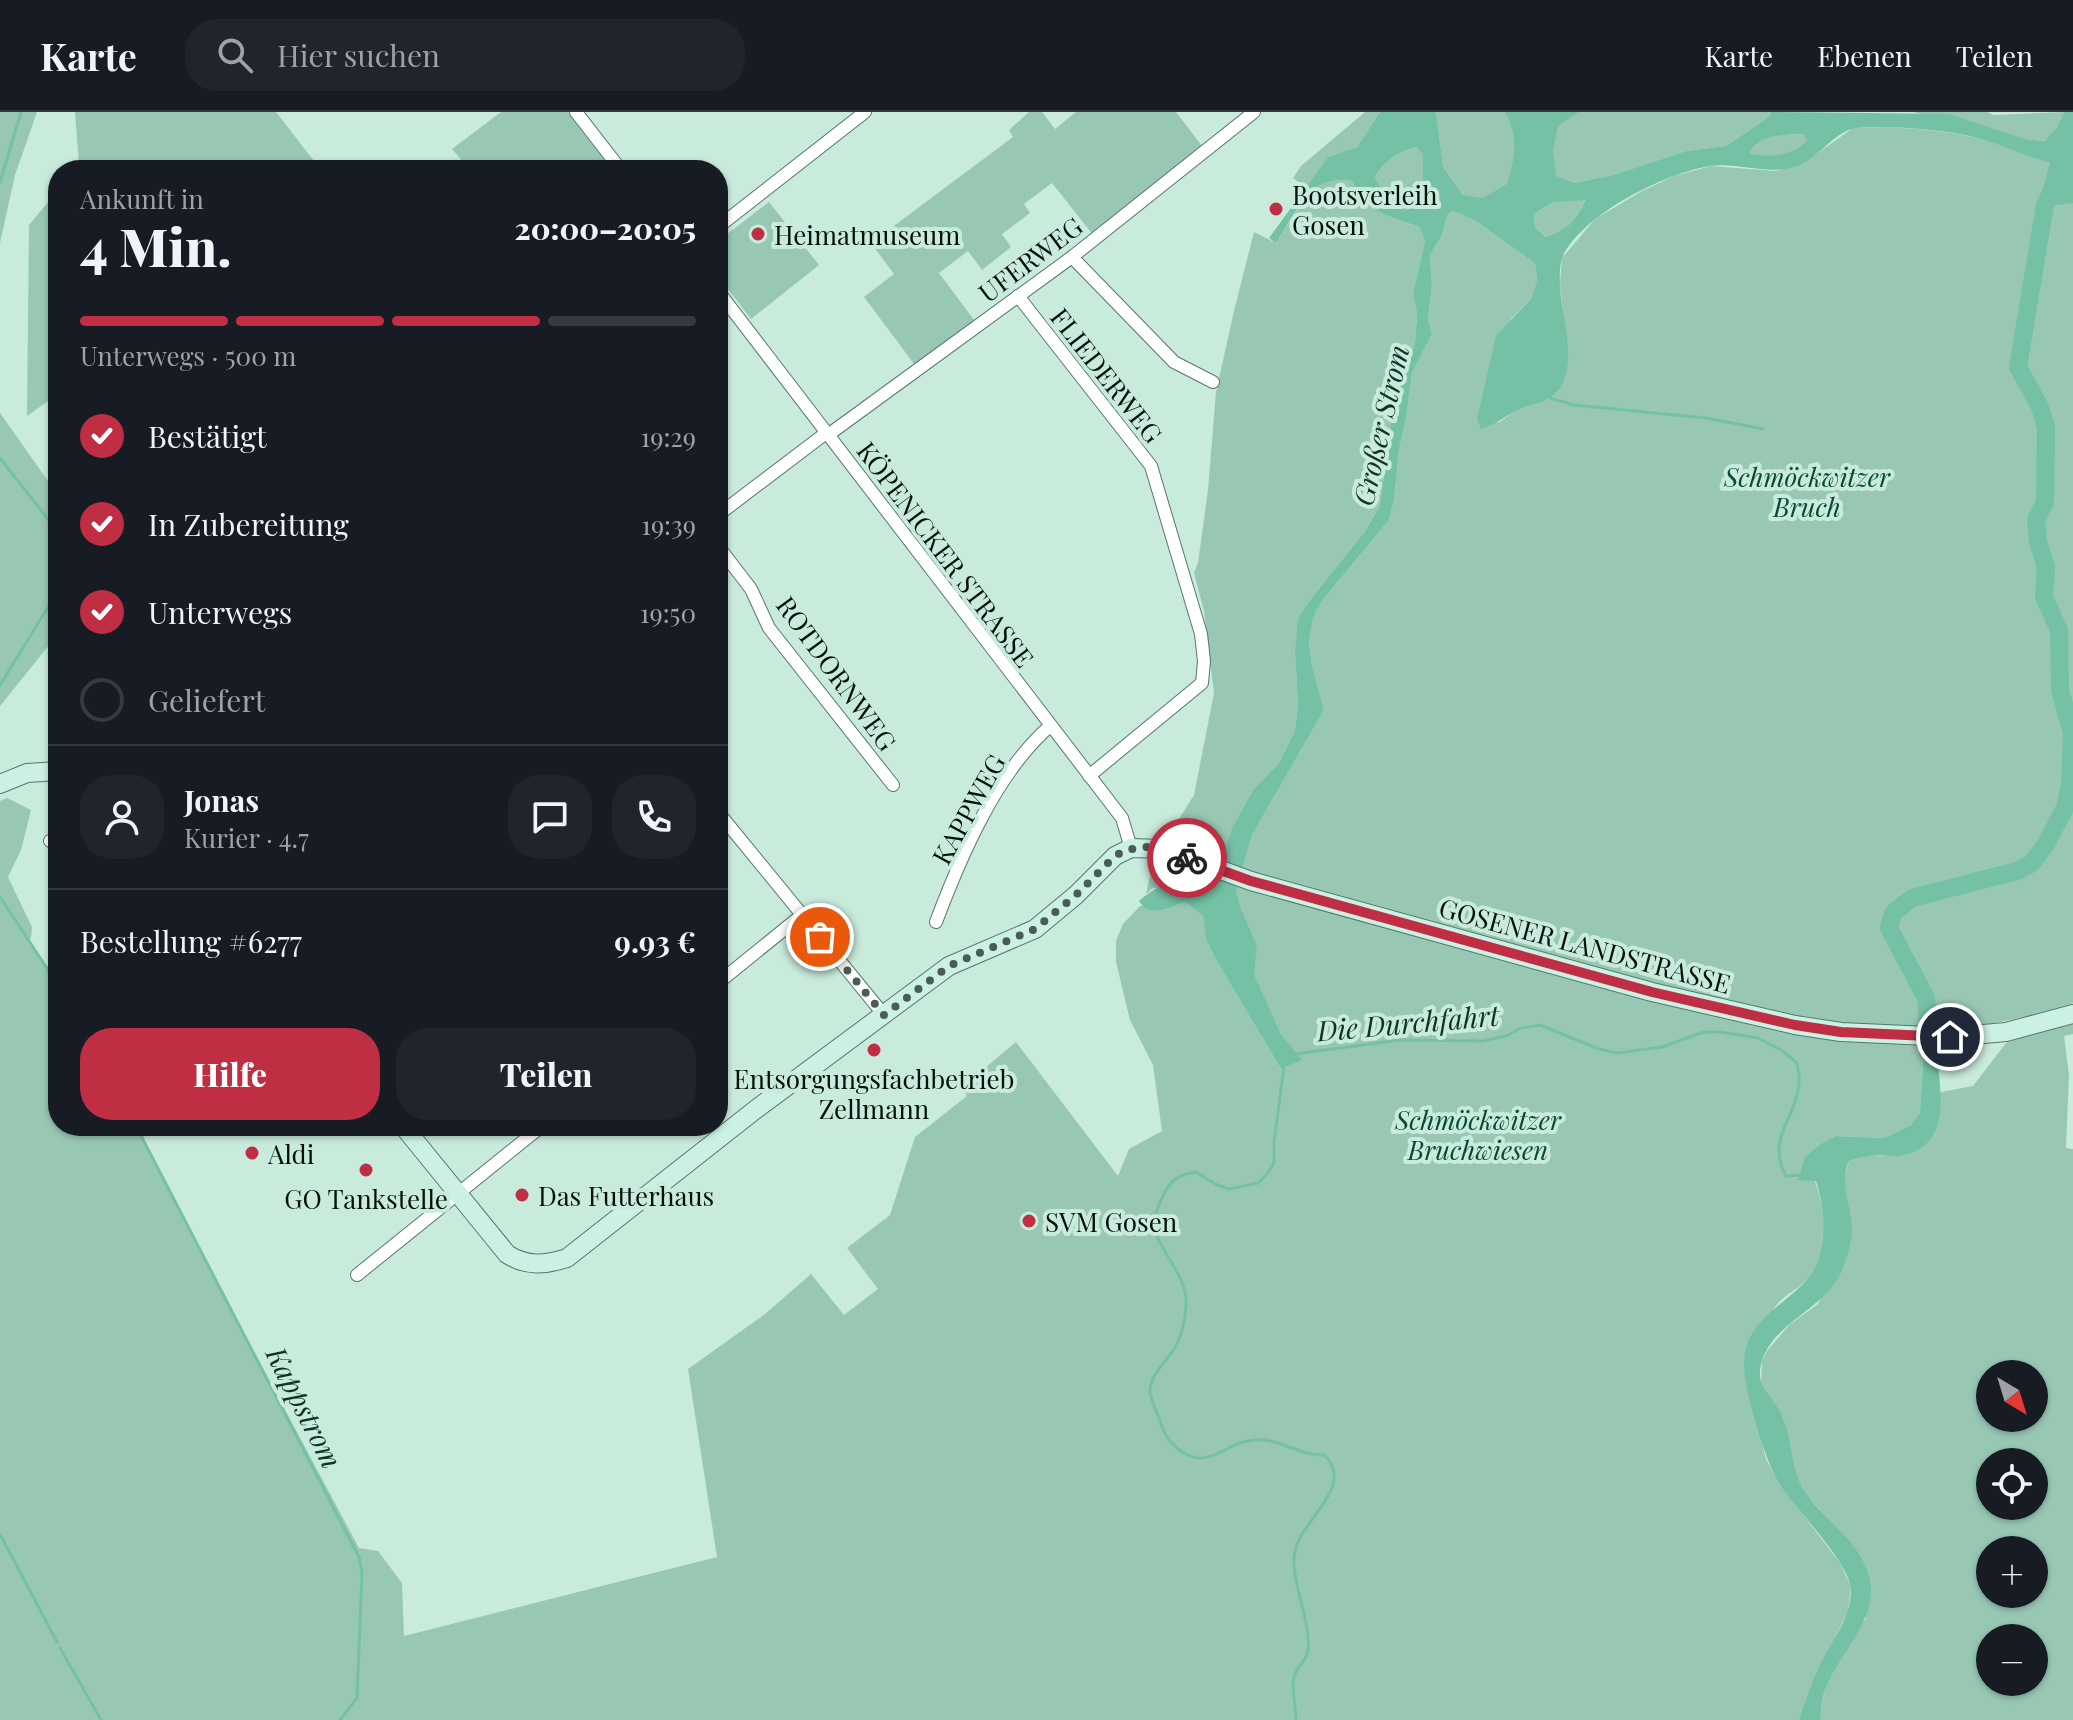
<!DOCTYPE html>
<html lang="de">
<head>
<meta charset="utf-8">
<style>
  :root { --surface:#171b24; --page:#20242c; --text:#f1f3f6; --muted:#9ea1a6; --line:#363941; --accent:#bf2e43 }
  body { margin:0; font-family:"Playfair Display",serif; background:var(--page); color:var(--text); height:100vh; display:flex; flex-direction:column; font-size:30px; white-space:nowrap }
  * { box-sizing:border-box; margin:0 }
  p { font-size:26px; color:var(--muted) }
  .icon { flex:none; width:44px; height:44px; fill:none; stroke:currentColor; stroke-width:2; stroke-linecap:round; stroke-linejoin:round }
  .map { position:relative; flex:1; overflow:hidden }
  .panel { position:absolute; left:48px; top:48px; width:680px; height:976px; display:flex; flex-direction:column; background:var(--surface); border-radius:32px; box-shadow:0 2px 6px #0004 }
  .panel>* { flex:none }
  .needle { width:52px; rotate:142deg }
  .fabs { position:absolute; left:1976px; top:1248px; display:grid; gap:16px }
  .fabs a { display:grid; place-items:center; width:72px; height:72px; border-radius:50%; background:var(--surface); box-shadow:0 2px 6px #0004; font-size:40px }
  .pin { position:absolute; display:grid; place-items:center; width:68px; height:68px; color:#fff; margin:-34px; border:4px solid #fff; border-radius:50%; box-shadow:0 2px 8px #0007 }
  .courier { position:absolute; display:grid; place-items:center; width:80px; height:80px; margin:-40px; border:6px solid #bf2e43; border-radius:50%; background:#fff; color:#222; box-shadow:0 2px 10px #0007 }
  .headline em { font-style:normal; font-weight:800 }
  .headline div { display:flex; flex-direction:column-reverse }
  .headline { display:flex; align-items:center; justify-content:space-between; height:136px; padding:0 32px }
  h1 { font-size:52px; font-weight:800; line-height:60px }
  .bar { display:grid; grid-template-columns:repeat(4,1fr); gap:12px 8px; align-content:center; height:96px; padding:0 32px }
  .bar i { height:10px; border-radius:6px; background:var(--line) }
  .bar .active { background:var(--accent) }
  .bar p { grid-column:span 4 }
  .line { display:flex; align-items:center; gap:20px; padding:0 32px; border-top:2px solid var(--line) }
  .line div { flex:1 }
  .round { display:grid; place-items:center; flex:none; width:84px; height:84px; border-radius:32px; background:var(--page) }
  ol { padding:0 32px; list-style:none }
  li { display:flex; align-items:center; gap:24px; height:88px }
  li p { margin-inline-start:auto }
  li .icon { padding:8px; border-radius:50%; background:var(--accent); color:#fff; stroke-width:4 }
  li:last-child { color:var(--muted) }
  li i { width:44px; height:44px; border:4px solid var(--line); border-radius:50% }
  .action { display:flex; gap:16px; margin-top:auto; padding:16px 32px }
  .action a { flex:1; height:92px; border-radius:32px; background:var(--accent); color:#fff; font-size:32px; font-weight:800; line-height:92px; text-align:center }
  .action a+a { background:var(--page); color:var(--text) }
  header { display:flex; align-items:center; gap:48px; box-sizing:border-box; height:112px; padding:0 40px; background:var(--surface); border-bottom:2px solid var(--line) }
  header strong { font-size:38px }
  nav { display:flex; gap:44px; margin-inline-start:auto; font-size:28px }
  .search { width:560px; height:72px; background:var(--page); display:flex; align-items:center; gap:20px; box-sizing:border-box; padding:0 28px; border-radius:32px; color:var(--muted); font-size:30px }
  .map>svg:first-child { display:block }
  .green { fill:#98c8b4; fill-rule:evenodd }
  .water { fill:#75c1a5; fill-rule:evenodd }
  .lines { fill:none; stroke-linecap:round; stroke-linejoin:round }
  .stream { stroke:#75c1a5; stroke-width:3 }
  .river { stroke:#75c1a5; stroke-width:18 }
  .street-casing { stroke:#57766a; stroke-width:14 }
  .secondary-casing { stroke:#57766a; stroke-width:20 }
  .street { stroke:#fff; stroke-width:12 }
  .secondary { stroke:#cbf1e5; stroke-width:18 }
  .done { stroke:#4a5d55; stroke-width:8; stroke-dasharray:0 14.4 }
  .route { stroke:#bf2e43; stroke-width:10 }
  .poi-dot { fill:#bf2e43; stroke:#c8ebdc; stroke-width:3 }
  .labels { text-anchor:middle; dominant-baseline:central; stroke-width:8; stroke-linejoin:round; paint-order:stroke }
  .poi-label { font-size:26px; fill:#06110d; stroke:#c8ebdc; text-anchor:start }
  .street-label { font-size:26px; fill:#06110d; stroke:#c8ebdc }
  .park-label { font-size:26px; font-style:italic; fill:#074a38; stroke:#c8ebdc }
  .water-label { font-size:28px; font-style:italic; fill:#0f3327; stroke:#c8ebdc }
</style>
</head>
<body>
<header>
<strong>Karte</strong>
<div class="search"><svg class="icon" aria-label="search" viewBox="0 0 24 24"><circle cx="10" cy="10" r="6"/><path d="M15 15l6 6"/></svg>Hier suchen</div>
<nav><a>Karte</a><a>Ebenen</a><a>Teilen</a></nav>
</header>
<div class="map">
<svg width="2073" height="1608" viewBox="0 0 2073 1608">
  <rect width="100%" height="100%" fill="#c8ebdc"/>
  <g class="green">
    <polygon points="0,0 37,0 15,63 0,131"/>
    <polygon points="75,0 276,0 321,58 75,58 79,53"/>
    <polygon points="501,0 568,0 612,58 470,58 452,37"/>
    <polygon points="1029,0 1042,0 1055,17 1076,0 1176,0 1205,38 1094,124 1052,71 1024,92 1030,101 1002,122 1011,135 982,158 968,139 939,161 977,212 917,256 864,185 894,162 871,131 1013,25 1009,18"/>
    <polygon points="1365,0 1380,0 1357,35 1328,45 1306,76 1293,66 1301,54"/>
    <polygon points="1436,0 1771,0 1770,4 1726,34 1686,39 1613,63 1463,94 1453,69 1443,54"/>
    <polygon points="1913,0 1987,0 1993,3 2064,0 2057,15 2044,29 2025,27"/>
    <path d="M1885 15C1918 17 1954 19 1985 28 2008 35 2028 45 2051 51L2073 91V891C2024 907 1972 918 1920 917L1924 933 1920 1000 1911 1013 1884 1026 1836 1024 1820 1032 1805 1045C1821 1079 1836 1128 1811 1163 1802 1176 1784 1182 1775 1195 1763 1214 1754 1236 1744 1256L1766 1347 1778 1370 1840 1451 1851 1475 1848 1499 1807 1584 1799 1608H0V689L7 686 31 698 21 738 8 765 32 815 31 826 28 829 58 873V1014H136L190 1120 359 1436 378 1439 402 1471 404 1524 717 1445 688 1257 765 1202 811 1162 844 1203 878 1177 847 1136 890 1103 915 1025 967 984 962 975 1016 930 1118 1064 1129 1037 1162 1019 1153 953 1130 908 1116 850V829L1123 812 1140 794H1173L1185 790 1203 804 1206 828 1215 846 1281 957 1301 948 1281 922 1253 863 1257 833 1241 796 1236 779 1252 723 1324 598 1312 553 1309 529 1313 506 1321 490 1389 408 1394 388 1399 338 1406 306 1412 261 1432 222 1428 207 1432 173 1430 143 1442 123 1448 102 1453 99 1476 109 1535 150 1537 168 1531 187 1511 207 1498 311 1514 300 1550 286 1568 244 1560 173 1562 146 1595 107 1642 79 1674 64 1711 54 1776 59 1815 43 1853 16Z"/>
    <path d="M1804 22 1808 29C1793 45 1769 46 1749 41 1758 22 1786 23 1804 22Z"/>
    <path d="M1416 35 1423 41V72L1414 96 1404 98 1382 78 1375 66C1381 51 1401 38 1416 35Z"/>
    <path d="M1338 66 1352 69C1373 103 1384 103 1419 115L1425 129 1413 181 1417 202 1415 230 1393 298 1380 393 1366 418 1310 488 1295 541 1298 593 1295 618 1279 651 1253 678 1232 716 1210 780 1153 776 1146 782 1157 732 1179 707 1194 683 1214 581 1204 499 1194 461 1198 451 1208 378 1216 280 1234 199 1254 120 1276 131C1293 106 1306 74 1338 66Z"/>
    <polygon points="58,78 58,282 27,304 29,113"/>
    <path d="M1585 87C1577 108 1566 120 1544 125L1535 115 1534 102 1553 90Z"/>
    <polygon points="769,90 819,153 751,207 718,164 718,129"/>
    <polygon points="0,301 58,383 58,522 0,594"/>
    <path d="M2073 907V922L2064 924 2069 963 2066 1036 2073 1037V1608H1821C1818 1574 1848 1533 1866 1506L1826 1405 1805 1381 1794 1359 1783 1305 1761 1273 1762 1249 1767 1239 1789 1213 1818 1192 1852 1121 1843 1071 1849 1049 1871 1043 1897 1044 1941 980 1973 974 2006 931ZM1990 1262H2034V1306H1990ZM1990 1350H2034V1394H1990ZM1990 1438H2034V1482H1990ZM1990 1526H2034V1570H1990Z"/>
  </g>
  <g class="water">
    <path d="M1380 0H1436L1443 54 1462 83 1483 86 1507 72C1515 48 1519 23 1505 0H1579L1558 14 1553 38 1556 64 1574 71 1613 63 1686 39 1726 34 1770 4 1771 0 1949 2 2025 27 2044 29 2057 15 2064 0H2073V91L2049 94 2039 91 2050 51C2028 45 2009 36 1987 29 1959 19 1915 16 1885 15 1876 15 1864 15 1855 16 1832 21 1817 49 1794 55 1766 63 1737 50 1710 54 1665 61 1583 102 1563 144 1558 156 1560 174 1561 186 1565 215 1579 264 1552 284 1544 291 1529 293 1519 298 1504 304 1499 311 1481 317L1477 307 1496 224 1531 187 1537 168 1535 151 1476 109 1453 99 1448 102 1442 123 1430 143 1432 173 1428 207 1432 222 1412 261 1406 306 1399 338 1394 388 1389 408 1321 490 1313 506 1309 530 1312 553 1324 598 1252 723 1236 779 1241 796 1257 833 1254 863 1281 922 1302 948 1281 957 1215 846 1206 828 1203 804 1185 790C1169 795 1150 807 1139 789 1165 766 1180 768 1210 780L1232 716 1253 678 1279 651 1295 618 1298 593 1295 541 1298 507 1310 488 1366 418 1380 393 1393 298 1415 230 1417 202 1413 181 1425 129 1419 115C1383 102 1373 104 1352 69 1311 60 1295 102 1276 131L1269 126 1328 45 1357 35ZM1804 22 1807 29C1793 44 1768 46 1749 41 1759 22 1786 23 1804 22ZM1416 35 1423 42V72L1414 96 1404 98 1382 78 1375 66C1381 51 1401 38 1416 35ZM1585 88C1577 108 1565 120 1545 125L1535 115 1534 102 1553 90Z"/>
    <path d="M1924 933 1936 934C1939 974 1956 1035 1899 1044 1893 1045 1886 1043 1880 1043 1870 1043 1859 1046 1849 1049 1838 1074 1853 1095 1852 1121 1851 1131 1847 1147 1843 1156 1828 1196 1777 1208 1763 1246 1752 1277 1774 1282 1783 1306 1793 1331 1790 1358 1806 1381 1827 1412 1862 1430 1870 1468 1880 1519 1816 1555 1821 1608H1799C1805 1588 1812 1570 1821 1551 1833 1527 1850 1507 1851 1479 1851 1451 1793 1395 1777 1368 1765 1346 1743 1276 1744 1251 1745 1211 1778 1197 1803 1172 1830 1146 1826 1101 1816 1069L1798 1068 1805 1045 1820 1032 1836 1024 1884 1026 1911 1013 1920 1000Z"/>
  </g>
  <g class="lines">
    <g class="stream">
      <polyline points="0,70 21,0"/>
      <polyline points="1550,286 1574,293 1706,306 1763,317"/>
      <polyline points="0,346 58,420"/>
      <polyline points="0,573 58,479"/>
      <polyline points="0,785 58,873"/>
      <path d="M1295 942 1400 928 1482 929 1506 924 1521 916 1540 913 1599 937 1617 941 1662 935 1704 920H1720L1758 926 1781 938 1797 951C1798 957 1800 965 1799 971 1797 1006 1765 1026 1786 1064L1801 1063"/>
      <path d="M1284 955 1274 1030V1050L1268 1061 1258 1071 1229 1077 1215 1072 1196 1060C1179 1063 1172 1066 1164 1082 1160 1091 1154 1101 1154 1111 1154 1135 1189 1162 1186 1195 1185 1206 1182 1220 1178 1230 1171 1246 1152 1259 1150 1277 1149 1285 1156 1298 1159 1306 1162 1317 1168 1329 1177 1336 1209 1362 1222 1330 1255 1328 1281 1326 1299 1344 1324 1343 1357 1373 1301 1408 1295 1439 1289 1466 1311 1507 1308 1538 1307 1549 1296 1555 1294 1565 1291 1574 1296 1596 1296 1608"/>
      <polyline points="136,1014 359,1445 362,1460 357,1586 340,1608"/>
      <polyline points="0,1422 57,1530"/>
      <polyline points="60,1536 101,1608"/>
    </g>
    <polyline class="river" points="1930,938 1926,886 1889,816 1893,801 1912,786 2017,759 2031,752 2046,732 2065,696 2070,672 2072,621 2060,578 2059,518 2044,485 2046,455 2038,430 2036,408 2045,390 2046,315 2040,295 2018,255 2045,93 2073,35"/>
    <defs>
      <g id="street">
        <polyline points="576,0 621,58"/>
        <polyline points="718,115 865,0"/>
        <polyline points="1072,145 1174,250 1213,270"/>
        <polyline points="718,179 1122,706 1131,736"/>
        <polyline points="1018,184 1151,354 1201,522 1204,549 1202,571 1089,664"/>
        <polyline points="828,323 1072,145 1254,0"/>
        <polyline points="718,403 826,321"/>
        <polyline points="718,434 751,477 769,516 893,673"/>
        <polyline points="718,700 884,903"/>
        <polyline points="50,729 58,731"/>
        <path d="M936 810C961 744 996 661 1050 614"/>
        <polyline points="718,871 802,803"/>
        <polyline points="357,1163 542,1014"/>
      </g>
      <g id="secondary">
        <polyline points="0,672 27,661 58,659"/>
        <path d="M403 1014 507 1142C527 1155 545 1153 567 1146L755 998 949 854 1035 817 1076 783 1115 744 1131 736 1163 737 1251 769 1652 880 1795 913 1841 920 1950 925 2006 920 2073 902"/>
      </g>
    </defs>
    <use href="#street" class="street-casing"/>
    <use href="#secondary" class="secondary-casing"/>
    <use href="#street" class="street"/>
    <use href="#secondary" class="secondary"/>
  </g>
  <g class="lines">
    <polyline class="done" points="820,825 884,903 949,854 1035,817 1076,783 1115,744 1126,738 1147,735 1187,746"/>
    <polyline class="route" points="1187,746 1251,769 1652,880 1795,913 1841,920 1950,925"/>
  </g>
  <g class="poi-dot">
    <circle cx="1276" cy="97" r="8"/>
    <circle cx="758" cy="122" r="8"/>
    <circle cx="874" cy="938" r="8"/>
    <circle cx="252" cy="1041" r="8"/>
    <circle cx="366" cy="1058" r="8"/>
    <circle cx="522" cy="1083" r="8"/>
    <circle cx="1029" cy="1109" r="8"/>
  </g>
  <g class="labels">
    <g class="poi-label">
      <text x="1292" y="82">Bootsverleih<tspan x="1292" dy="30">Gosen</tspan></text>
      <text x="774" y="122">Heimatmuseum</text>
      <text x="874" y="966" text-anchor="middle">Entsorgungsfachbetrieb<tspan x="874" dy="30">Zellmann</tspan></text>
      <text x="268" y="1041">Aldi</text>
      <text x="538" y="1083">Das Futterhaus</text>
      <text x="366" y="1086" text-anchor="middle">GO Tankstelle</text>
      <text x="1045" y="1109">SVM Gosen</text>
    </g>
    <g class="street-label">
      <text transform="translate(1030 147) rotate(-37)">UFERWEG</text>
      <text transform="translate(1107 263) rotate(52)">FLIEDERWEG</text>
      <text transform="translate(946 442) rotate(53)">KÖPENICKER STRASSE</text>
      <text transform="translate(837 561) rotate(54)">ROTDORNWEG</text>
      <text transform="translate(968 697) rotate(-61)">KAPPWEG</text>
      <text transform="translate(1585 833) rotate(15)">GOSENER LANDSTRASSE</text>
    </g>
    <g class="park-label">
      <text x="1807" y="364">Schmöckwitzer<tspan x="1807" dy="30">Bruch</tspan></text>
      <text x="1478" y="1007">Schmöckwitzer<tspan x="1478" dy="30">Bruchwiesen</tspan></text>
    </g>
    <g class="water-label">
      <text transform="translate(1380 313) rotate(-77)">Großer Strom</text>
      <text transform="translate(1408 910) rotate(-5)">Die Durchfahrt</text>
      <text transform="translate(305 1295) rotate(63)">Kappstrom</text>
    </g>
  </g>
</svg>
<div class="fabs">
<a><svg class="needle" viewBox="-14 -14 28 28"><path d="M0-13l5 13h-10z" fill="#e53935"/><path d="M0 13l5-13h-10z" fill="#9ea1a6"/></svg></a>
<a><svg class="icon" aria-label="locate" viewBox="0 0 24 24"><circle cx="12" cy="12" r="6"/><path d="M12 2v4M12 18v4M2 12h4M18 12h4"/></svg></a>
<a>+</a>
<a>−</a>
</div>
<div class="pin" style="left:820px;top:825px;background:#ea580c"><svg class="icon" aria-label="bag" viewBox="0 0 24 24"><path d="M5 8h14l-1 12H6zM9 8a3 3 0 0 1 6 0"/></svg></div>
<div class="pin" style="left:1950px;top:925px;background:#1f2937"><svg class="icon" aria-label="home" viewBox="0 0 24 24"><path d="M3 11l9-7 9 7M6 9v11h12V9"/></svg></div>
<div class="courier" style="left:1187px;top:746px"><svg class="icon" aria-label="bike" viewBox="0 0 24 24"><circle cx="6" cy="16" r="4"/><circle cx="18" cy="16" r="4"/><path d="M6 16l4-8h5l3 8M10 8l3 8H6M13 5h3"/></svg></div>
<section class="panel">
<div class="headline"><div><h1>4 Min.</h1><p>Ankunft in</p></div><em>20:00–20:05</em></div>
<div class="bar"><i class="active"></i><i class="active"></i><i class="active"></i><i></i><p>Unterwegs · 500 m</p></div>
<ol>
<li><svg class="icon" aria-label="check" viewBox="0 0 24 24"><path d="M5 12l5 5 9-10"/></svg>Bestätigt<p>19:29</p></li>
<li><svg class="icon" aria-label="check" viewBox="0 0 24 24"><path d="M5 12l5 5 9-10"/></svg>In Zubereitung<p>19:39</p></li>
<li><svg class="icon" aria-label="check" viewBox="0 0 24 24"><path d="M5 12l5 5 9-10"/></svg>Unterwegs<p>19:50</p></li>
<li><i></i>Geliefert</li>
</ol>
<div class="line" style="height:144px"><a class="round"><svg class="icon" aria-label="person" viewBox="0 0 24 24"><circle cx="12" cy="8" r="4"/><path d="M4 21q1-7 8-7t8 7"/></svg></a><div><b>Jonas</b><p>Kurier · 4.7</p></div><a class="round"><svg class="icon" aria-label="chat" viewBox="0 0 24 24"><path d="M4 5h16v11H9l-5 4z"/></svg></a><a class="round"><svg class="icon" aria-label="phone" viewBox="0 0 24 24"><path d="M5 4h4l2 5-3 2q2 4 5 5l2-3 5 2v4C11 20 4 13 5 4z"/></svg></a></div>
<div class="line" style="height:104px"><div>Bestellung #6277</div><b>9.93 €</b></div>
<div class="action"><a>Hilfe</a><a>Teilen</a></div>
</section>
</div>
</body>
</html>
